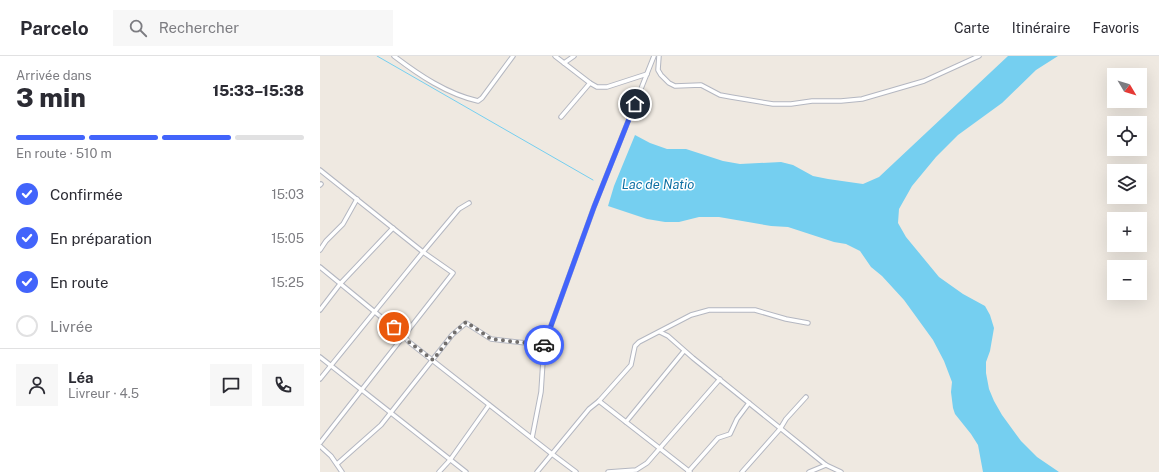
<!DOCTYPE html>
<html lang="fr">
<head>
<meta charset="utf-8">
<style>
  :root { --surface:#fff; --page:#f7f7f7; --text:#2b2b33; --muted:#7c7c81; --line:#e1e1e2; --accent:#4264fb }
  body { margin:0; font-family:"Public Sans",sans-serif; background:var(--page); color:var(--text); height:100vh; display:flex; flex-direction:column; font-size:15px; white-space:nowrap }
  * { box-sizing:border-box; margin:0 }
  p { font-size:13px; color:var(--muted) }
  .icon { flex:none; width:22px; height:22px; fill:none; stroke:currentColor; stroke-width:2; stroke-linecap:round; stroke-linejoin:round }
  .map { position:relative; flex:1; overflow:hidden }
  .panel { display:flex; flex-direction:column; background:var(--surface); width:320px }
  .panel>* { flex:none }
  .needle { width:26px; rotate:128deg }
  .controls { position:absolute; left:787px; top:12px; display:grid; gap:8px }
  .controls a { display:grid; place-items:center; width:40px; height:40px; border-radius:0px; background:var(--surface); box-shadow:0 4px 16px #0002; font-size:20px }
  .pin { position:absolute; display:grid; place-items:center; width:34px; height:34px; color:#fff; margin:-17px; border:2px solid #fff; border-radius:50%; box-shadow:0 1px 4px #0007 }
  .courier { position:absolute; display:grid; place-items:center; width:40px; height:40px; margin:-20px; border:3px solid #4264fb; border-radius:50%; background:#fff; color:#222; box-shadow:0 1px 5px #0007 }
  .headline em { font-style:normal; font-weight:800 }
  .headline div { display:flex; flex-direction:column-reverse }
  .headline { display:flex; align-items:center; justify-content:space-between; height:68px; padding:0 16px }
  h1 { font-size:26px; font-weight:800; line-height:30px }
  .bar { display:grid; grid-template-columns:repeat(4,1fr); gap:6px 4px; align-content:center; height:48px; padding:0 16px }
  .bar i { height:5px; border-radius:3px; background:var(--line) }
  .bar .current { background:var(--accent) }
  .bar p { grid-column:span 4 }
  .line { display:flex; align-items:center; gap:10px; padding:0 16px; border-top:1px solid var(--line) }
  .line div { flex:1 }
  .round { display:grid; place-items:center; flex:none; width:42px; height:42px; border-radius:0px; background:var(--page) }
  ol { padding:0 16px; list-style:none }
  li { display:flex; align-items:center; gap:12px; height:44px }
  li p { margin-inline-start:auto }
  li .icon { padding:4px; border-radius:50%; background:var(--accent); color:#fff; stroke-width:4 }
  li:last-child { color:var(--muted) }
  li i { width:22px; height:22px; border:2px solid var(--line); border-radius:50% }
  header { display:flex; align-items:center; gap:24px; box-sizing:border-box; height:56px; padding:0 20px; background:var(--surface); border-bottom:1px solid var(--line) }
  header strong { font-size:19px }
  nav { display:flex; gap:22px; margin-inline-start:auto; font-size:14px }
  .search { width:280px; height:36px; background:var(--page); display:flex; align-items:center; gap:10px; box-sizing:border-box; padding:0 14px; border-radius:0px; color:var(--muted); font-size:15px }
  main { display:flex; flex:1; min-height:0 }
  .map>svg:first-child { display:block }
  .water { fill:#75cff0 }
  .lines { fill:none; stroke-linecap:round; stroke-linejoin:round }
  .stream { stroke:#75cff0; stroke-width:1 }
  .minor-casing { stroke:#b4b7c1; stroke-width:5.5 }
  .minor { stroke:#fff; stroke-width:3.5 }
  .done { stroke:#726f6d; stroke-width:4; stroke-dasharray:0 7.2 }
  .route { stroke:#4264fb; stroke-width:5 }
  .labels { text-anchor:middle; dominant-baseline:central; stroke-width:3; stroke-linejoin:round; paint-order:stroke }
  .water-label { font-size:13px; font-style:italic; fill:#0d6fa3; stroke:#fff }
</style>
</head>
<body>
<header>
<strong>Parcelo</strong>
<div class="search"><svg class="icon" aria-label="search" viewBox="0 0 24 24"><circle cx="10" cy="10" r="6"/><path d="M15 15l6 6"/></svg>Rechercher</div>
<nav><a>Carte</a><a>Itinéraire</a><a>Favoris</a></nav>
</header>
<main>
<section class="panel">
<div class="headline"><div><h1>3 min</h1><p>Arrivée dans</p></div><em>15:33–15:38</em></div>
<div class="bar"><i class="current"></i><i class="current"></i><i class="current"></i><i></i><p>En route · 510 m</p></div>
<ol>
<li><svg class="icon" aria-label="check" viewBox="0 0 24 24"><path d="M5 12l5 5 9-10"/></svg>Confirmée<p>15:03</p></li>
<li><svg class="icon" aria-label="check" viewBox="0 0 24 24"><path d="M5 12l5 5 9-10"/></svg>En préparation<p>15:05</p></li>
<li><svg class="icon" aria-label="check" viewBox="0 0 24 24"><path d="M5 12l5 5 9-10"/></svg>En route<p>15:25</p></li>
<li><i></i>Livrée</li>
</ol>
<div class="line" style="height:72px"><a class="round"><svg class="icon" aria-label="person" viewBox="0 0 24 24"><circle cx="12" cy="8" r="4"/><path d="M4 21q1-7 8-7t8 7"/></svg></a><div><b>Léa</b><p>Livreur · 4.5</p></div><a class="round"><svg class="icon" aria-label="chat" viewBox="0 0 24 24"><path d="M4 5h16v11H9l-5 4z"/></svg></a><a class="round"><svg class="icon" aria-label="phone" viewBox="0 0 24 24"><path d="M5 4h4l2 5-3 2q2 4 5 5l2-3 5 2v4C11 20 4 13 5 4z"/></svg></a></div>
</section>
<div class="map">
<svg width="839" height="416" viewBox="0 0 839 416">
  <rect width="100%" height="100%" fill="#efe9e1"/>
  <polygon class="water" points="688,0 738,0 716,14 682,47 638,79 616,101 592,130 579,153 578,167 586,181 619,221 643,238 665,250 670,259 674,272 670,295 666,306 666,317 669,333 674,345 682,359 701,385 717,401 739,416 663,416 658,389 651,378 635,358 633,352 631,336 632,326 624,305 613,284 584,244 562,220 551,211 540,195 526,188 514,186 468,171 451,170 399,161 379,161 359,166 345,166 327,163 288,150 294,130 315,79 330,87 347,93 366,93 403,105 420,108 461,106 473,109 493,120 508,123 543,128 559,121"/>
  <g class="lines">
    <polyline class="stream" points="57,0 273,124"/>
    <defs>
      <g id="minor">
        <path d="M74 0C99 19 127 38 158 45L162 42 193 0"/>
        <polyline points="235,0 270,27 277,31 287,31 327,18"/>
        <polyline points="339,0 338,14 341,19 349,27 355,30 381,29 400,39 411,41 453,48 471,48 492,45 521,45 542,43 604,25 659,0"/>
        <polyline points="244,7 254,0"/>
        <polyline points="241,61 270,27"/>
        <polyline points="0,114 103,196 133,217 0,387"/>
        <polyline points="0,129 1,128"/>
        <polyline points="0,194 6,185 23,168 37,143"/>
        <polyline points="0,211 83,279 89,286 232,398 256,416"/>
        <polyline points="0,254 20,228 73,172"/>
        <polyline points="340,276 348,280 373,302 506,409 521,416"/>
        <polyline points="0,301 146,416"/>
        <polyline points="0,323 103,196 139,153 149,147"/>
        <polyline points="279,345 370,416"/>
        <polyline points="306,366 364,295"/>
        <polyline points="212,382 221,336 224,289 274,151 334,0"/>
        <polyline points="0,390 11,400 22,416"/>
        <polyline points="17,408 61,369 132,279 146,267 171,283 224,289"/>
        <polyline points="119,416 130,404 169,349"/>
        <polyline points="217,416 269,353 279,345 311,309 315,290 319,286 371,259 389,254 435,254 466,263 488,267"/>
        <polyline points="288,416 316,414 327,407 400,323"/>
        <polyline points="368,416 398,382 410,378 417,363 429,347"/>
        <polyline points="422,416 460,373 466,363 486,341"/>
        <polyline points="489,416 506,409"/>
      </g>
    </defs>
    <use href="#minor" class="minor-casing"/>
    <use href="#minor" class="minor"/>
  </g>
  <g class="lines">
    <polyline class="done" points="74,271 83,279 89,286 113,304 132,279 146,266 171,283 224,289"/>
    <polyline class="route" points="224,289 274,151 315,48"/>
  </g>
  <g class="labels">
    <g class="water-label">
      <text x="338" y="128">Lac de Natio</text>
    </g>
  </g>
</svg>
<div class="controls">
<a><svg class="needle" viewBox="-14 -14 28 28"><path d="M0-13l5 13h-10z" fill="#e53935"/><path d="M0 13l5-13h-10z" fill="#7c7c81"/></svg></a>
<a><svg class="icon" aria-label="locate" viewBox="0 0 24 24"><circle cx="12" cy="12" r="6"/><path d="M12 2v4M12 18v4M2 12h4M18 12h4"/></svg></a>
<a><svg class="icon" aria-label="layers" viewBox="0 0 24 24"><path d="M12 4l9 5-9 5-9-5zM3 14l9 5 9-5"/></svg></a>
<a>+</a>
<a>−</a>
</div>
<div class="pin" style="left:74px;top:271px;background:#ea580c"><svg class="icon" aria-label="bag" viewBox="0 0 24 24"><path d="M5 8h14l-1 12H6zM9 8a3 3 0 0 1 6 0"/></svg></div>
<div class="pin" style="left:315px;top:48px;background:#1f2937"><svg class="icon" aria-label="home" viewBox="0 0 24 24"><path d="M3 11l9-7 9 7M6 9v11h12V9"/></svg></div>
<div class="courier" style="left:224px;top:289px"><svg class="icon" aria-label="car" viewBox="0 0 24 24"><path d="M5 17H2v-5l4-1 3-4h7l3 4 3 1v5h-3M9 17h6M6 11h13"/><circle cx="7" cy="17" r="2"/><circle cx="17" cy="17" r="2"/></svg></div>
</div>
</main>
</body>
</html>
